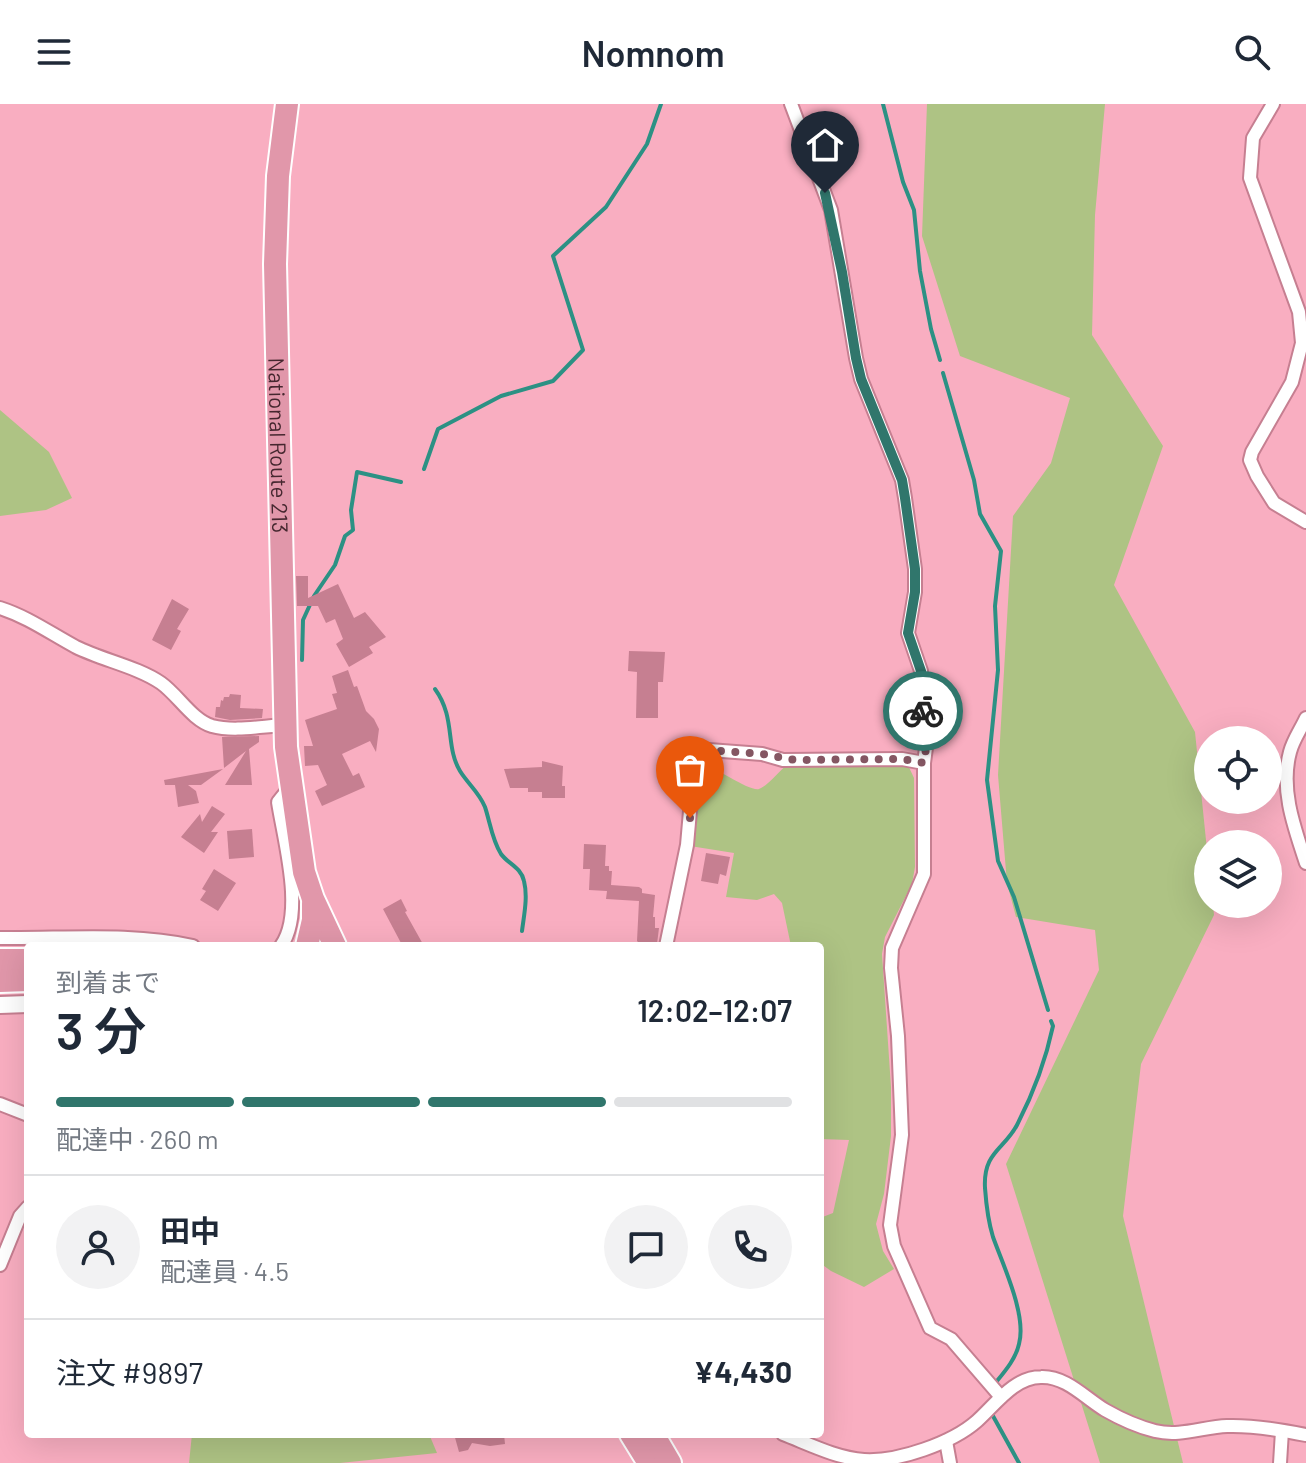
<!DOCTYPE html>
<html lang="ja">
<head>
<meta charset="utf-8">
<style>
  :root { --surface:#fff; --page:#f2f2f3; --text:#1f2937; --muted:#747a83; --line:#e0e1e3; --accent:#30766c }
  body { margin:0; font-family:Barlow,"Noto Sans JP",sans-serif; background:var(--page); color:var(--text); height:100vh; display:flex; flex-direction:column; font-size:30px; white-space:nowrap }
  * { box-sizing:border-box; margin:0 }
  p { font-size:26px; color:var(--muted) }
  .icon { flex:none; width:44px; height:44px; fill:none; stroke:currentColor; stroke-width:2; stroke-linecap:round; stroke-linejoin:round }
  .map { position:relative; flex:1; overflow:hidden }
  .details { position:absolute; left:24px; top:838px; width:800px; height:496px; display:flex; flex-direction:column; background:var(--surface); border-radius:8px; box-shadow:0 8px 32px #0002 }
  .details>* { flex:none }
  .fabs { position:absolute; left:1194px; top:622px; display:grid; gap:16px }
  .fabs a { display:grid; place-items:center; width:88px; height:88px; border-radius:50%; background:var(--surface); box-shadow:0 8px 32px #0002; font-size:40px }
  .pin { position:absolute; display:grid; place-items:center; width:68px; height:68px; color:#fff; margin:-82px -34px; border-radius:50% 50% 50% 0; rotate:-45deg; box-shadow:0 0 8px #0007 }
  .pin .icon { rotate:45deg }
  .courier { position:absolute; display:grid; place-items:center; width:80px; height:80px; margin:-40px; border:6px solid #30766c; border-radius:50%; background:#fff; color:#222; box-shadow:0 2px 10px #0007 }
  .overview em { font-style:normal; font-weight:600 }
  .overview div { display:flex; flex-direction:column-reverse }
  .overview { display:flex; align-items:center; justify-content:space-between; height:136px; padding:0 32px }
  h1 { font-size:52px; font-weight:600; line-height:60px }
  .bar { display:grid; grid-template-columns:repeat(4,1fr); gap:12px 8px; align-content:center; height:96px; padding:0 32px }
  .bar i { height:10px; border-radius:6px; background:var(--line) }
  .bar .current { background:var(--accent) }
  .bar p { grid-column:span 4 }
  .line { display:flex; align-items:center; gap:20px; padding:0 32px; border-top:2px solid var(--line) }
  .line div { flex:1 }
  .round { display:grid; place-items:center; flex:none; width:84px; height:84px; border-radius:42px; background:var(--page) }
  header { display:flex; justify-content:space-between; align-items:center; height:104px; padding:0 32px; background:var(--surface); font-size:36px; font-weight:600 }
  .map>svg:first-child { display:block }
  .green { fill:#aec384 }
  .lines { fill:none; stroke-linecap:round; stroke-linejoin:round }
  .stream { stroke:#2c9184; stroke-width:4 }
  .building { fill:#c67f91 }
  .street-casing { stroke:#c67f91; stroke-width:16 }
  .secondary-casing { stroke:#c67f91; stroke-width:20 }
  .highway-casing { stroke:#fff; stroke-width:26 }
  .street { stroke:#fff; stroke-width:12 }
  .secondary { stroke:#fff; stroke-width:16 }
  .highway { stroke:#e197aa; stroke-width:22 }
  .done { stroke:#845662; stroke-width:8; stroke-dasharray:0 14.4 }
  .route { stroke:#30766c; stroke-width:10 }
  .labels { text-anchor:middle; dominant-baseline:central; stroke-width:8; stroke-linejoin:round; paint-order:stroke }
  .street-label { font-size:22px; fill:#45272f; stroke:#fedee5 }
</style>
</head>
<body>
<header><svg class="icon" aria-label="menu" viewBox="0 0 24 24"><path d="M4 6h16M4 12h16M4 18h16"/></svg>Nomnom<svg class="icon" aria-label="search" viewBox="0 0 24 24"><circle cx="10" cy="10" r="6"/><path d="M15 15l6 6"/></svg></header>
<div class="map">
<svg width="1306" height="1359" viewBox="0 0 1306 1359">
  <rect width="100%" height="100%" fill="#f9aec1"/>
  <g class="green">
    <polygon points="927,0 1105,0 1095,111 1092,231 1163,342 1114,481 1195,628 1208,756 1208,800 1213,800 1214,811 1141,960 1123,1112 1183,1359 1100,1359 1006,1060 1099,866 1095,826 1016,813 1007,779 998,671 1013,412 1051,359 1070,294 960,252 922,132"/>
    <polygon points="0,306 49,348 72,394 46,406 0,412"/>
    <path d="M699 657C713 662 750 688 759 685 769 681 780 666 789 659H907L914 674 915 763 912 780 885 833 882 850 891 983V1032L884 1090 876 1120 883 1147 894 1165 864 1183 831 1167 820 1159V1114L833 1109 849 1036 820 1035V842H791L782 799 774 790 757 796 726 793 734 749 690 742Z"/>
    <polygon points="192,1330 429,1330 437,1349 340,1359 189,1359"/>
  </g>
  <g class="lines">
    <g class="stream">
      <polyline points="883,0 903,78 914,106 920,167 931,225 940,256"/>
      <polyline points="943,269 974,376 980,410 1001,447 995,502 998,566 987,676 998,757 1014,793 1048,906"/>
      <polyline points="424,365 438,325 501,292 553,277 583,246 553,152 606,103 647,40 661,0"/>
      <polyline points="302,556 303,516 314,492 335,461 345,432 353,426 351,406 357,368 401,378"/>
      <path d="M435 585C456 614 445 642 460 667 468 680 479 688 485 703 490 718 492 736 501 750 508 760 521 763 524 777 528 793 524 811 522 827"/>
      <path d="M997 1277C1006 1266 1016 1254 1019 1240 1027 1211 1003 1161 993 1133 989 1120 986 1098 985 1084 983 1048 1004 1046 1017 1021 1033 990 1046 955 1053 922L1051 917"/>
      <polyline points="993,1312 1019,1359"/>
    </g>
  </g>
  <g class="building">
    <polygon points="296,472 308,472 308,494 338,480 354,514 365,508 386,533 369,543 373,549 349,563 336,540 343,535 335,515 326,519 318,502 297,502"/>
    <polygon points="172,495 189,505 177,525 181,527 171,546 152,536"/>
    <polygon points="629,547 665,548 663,578 658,578 658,614 636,614 637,568 628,567"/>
    <polygon points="348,566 354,583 357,582 366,607 374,615 379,625 376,648 370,637 342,650 353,672 359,669 365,683 322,702 315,687 327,681 318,661 305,662 304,642 313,642 305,616 337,605 332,590 337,589 332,572"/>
    <polygon points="230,590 241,591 240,604 263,605 262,614 230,616 215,613 216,603 220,603 221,596 223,597 224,593 229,593"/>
    <polygon points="259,632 259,638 249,645 252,681 225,681 246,647 224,664 222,633"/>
    <polygon points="542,657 563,662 562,682 565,682 565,694 542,694 542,688 528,688 528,684 510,684 504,665 542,663"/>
    <polygon points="223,665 201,681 188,681 196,687 199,699 178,703 175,681 165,681 164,676"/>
    <polygon points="212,702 225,710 211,728 218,728 204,749 181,733 200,710 202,718"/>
    <polygon points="252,725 254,753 229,755 227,727"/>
    <polygon points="584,740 606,741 605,762 609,762 609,767 612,767 611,781 639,783 642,785 642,789 655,791 653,813 655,813 655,824 659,824 657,840 639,839 637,837 639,797 606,795 607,787 589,786 590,765 583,765"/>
    <polygon points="706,749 730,753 726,772 720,770 718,780 701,777"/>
    <polygon points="214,765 236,779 218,807 200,796 206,787 202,785"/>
    <polygon points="401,795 407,807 405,808 424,842 406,842 401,839 383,805"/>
    <polygon points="454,1330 504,1330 505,1340 490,1342 472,1339 468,1346 459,1348"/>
  </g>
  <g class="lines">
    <defs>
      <g id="street">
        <polyline points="791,0 831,106 856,254 861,275 902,376 905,394 915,465 915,488 908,529 921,567 927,636 924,659 924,770 892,844 891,864 898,932 902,1031 890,1121 894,1142 930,1224 951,1235 1001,1293"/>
        <polyline points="1273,0 1253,34 1250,74 1299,208 1302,239 1292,278 1252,348 1250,356 1257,372 1274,399 1306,418"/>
        <path d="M0 504C28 513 50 529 76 543 102 556 138 563 161 579 178 591 192 616 212 622 234 628 263 622 286 621"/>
        <path d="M1306 614C1301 625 1293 636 1290 648 1280 685 1294 723 1306 759"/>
        <path d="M0 834C63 835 131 828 193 842"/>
        <path d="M281 842C305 809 284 737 278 698L290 683"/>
        <polyline points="666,842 687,741 694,662 702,649 709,646 762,650 783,656 902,655 924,659"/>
        <polyline points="0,1000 28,1011"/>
        <polyline points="0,1161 20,1112 28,1103"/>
        <path d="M783 1330C809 1340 836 1354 864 1356 898 1358 952 1339 977 1317 995 1301 1014 1273 1041 1273 1066 1272 1085 1294 1105 1306 1119 1314 1139 1323 1155 1327 1180 1333 1203 1323 1227 1322 1253 1321 1281 1326 1306 1331"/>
        <polyline points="946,1337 950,1359"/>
        <polyline points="1280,1359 1282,1327"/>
      </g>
      <polyline id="secondary" points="0,901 28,900"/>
      <g id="highway">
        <path id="s1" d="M287 0 278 72 275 160 286 643 304 768 313 795 335 842"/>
        <polyline points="307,842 313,816 313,800"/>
        <polyline points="0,856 28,856"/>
        <polyline points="0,877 28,876"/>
        <polyline points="631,1330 649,1359"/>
        <polyline points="653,1330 670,1359"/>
      </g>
    </defs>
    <use href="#street" class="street-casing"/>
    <use href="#secondary" class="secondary-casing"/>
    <use href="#highway" class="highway-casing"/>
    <use href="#street" class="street"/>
    <use href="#secondary" class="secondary"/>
    <use href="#highway" class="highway"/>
  </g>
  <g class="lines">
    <path class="done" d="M690 714C692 692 686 656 709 646L762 650 795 656 902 655 924 659 927 636 923 607"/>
    <polyline class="route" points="825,89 842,168 856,254 861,275 902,376 905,394 915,465 915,488 908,529 921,567 924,583 923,607"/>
  </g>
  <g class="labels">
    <g class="street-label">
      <text stroke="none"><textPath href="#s1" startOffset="342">National Route 213</textPath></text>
    </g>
  </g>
</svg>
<div class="fabs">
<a><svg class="icon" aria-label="locate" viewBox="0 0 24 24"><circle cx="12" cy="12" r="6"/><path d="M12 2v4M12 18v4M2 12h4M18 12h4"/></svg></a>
<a><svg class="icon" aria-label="layers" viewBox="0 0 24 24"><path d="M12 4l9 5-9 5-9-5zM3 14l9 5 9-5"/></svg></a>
</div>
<div class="pin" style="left:690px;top:714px;background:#ea580c"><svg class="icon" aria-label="bag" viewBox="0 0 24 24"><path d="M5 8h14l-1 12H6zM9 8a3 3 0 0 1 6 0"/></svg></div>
<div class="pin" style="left:825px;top:89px;background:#1f2937"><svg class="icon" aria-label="home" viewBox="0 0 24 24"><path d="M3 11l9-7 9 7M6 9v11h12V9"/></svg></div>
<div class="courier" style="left:923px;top:607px"><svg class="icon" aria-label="bike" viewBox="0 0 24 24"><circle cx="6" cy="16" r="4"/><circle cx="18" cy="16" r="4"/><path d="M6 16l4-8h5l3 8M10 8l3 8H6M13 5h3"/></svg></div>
<section class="details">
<div class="overview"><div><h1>3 分</h1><p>到着まで</p></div><em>12:02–12:07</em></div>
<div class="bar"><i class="current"></i><i class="current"></i><i class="current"></i><i></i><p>配達中 · 260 m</p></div>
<div class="line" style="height:144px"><a class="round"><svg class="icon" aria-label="person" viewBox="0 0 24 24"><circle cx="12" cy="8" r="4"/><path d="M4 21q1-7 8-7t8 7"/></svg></a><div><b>田中</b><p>配達員 · 4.5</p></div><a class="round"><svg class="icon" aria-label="chat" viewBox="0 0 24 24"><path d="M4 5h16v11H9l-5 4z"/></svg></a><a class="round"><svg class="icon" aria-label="phone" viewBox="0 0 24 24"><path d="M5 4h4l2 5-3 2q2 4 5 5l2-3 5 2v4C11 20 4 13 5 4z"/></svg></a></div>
<div class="line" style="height:104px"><div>注文 #9897</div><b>¥4,430</b></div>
</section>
</div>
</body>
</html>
